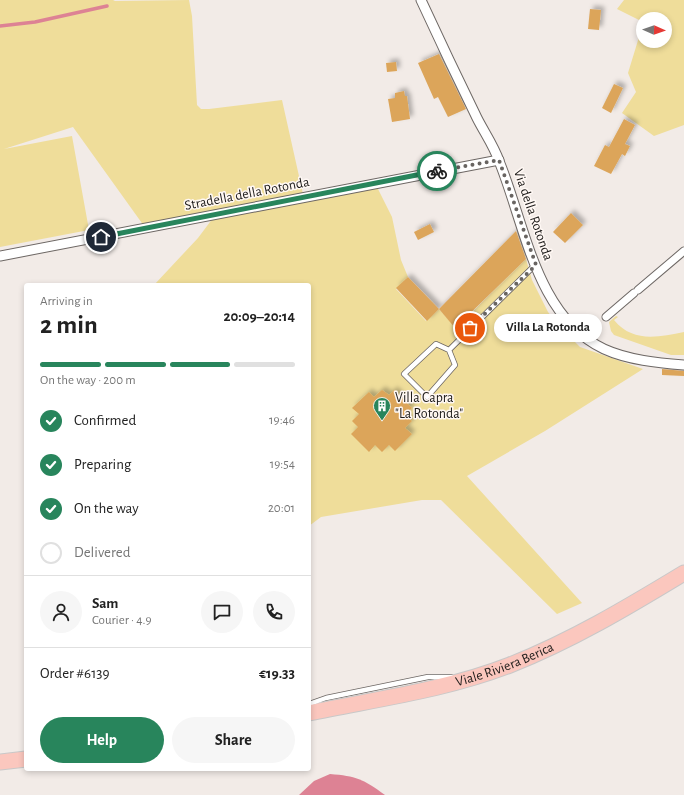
<!DOCTYPE html>
<html lang="en">
<head>
<meta charset="utf-8">
<style>
  :root { --surface:#fff; --page:#f6f6f6; --text:#222; --muted:#767676; --line:#e0e0e0; --accent:#28855c }
  body { margin:0; font-family:"Alegreya Sans",sans-serif; background:var(--page); color:var(--text); height:100vh; display:flex; flex-direction:column; font-size:15px; white-space:nowrap }
  * { box-sizing:border-box; margin:0 }
  p { font-size:13px; color:var(--muted) }
  .icon { flex:none; width:22px; height:22px; fill:none; stroke:currentColor; stroke-width:2; stroke-linecap:round; stroke-linejoin:round }
  .map { position:relative; flex:1; overflow:hidden }
  .sheet { position:absolute; left:24px; top:283px; width:287px; height:488px; display:flex; flex-direction:column; background:var(--surface); border-radius:4px; box-shadow:0 2px 6px #0003 }
  .sheet>* { flex:none }
  .needle { width:26px; rotate:92deg }
  .fabs { position:absolute; left:636px; top:12px; display:grid; gap:8px }
  .fabs a { display:grid; place-items:center; width:36px; height:36px; border-radius:50%; background:var(--surface); box-shadow:0 2px 6px #0003; font-size:20px }
  .pin { position:absolute; display:grid; place-items:center; width:34px; height:34px; color:#fff; margin:-17px; border:2px solid #fff; border-radius:50%; box-shadow:0 1px 4px #0007 }
  .courier { position:absolute; display:grid; place-items:center; width:40px; height:40px; margin:-20px; border:3px solid #28855c; border-radius:50%; background:#fff; color:#222; box-shadow:0 1px 5px #0007 }
  .bubble { position:absolute; height:28px; border-radius:14px; background:var(--surface); box-shadow:0 2px 6px #0003; font-size:13px; font-weight:700; line-height:28px; text-align:center }
  .summary em { font-style:normal; font-weight:700 }
  .summary div { display:flex; flex-direction:column-reverse }
  .summary { display:flex; align-items:center; justify-content:space-between; height:68px; padding:0 16px }
  h1 { font-size:26px; font-weight:700; line-height:30px }
  .bar { display:grid; grid-template-columns:repeat(4,1fr); gap:6px 4px; align-content:center; height:48px; padding:0 16px }
  .bar i { height:5px; border-radius:3px; background:var(--line) }
  .bar .current { background:var(--accent) }
  .bar p { grid-column:span 4 }
  .line { display:flex; align-items:center; gap:10px; padding:0 16px; border-top:1px solid var(--line) }
  .line div { flex:1 }
  .round { display:grid; place-items:center; flex:none; width:42px; height:42px; border-radius:21px; background:var(--page) }
  ol { padding:0 16px; list-style:none }
  li { display:flex; align-items:center; gap:12px; height:44px }
  li p { margin-inline-start:auto }
  li .icon { padding:4px; border-radius:50%; background:var(--accent); color:#fff; stroke-width:4 }
  li:last-child { color:var(--muted) }
  li i { width:22px; height:22px; border:2px solid var(--line); border-radius:50% }
  .action { display:flex; gap:8px; margin-top:auto; padding:8px 16px }
  .action a { flex:1; height:46px; border-radius:24px; background:var(--accent); color:#fff; font-size:16px; font-weight:700; line-height:46px; text-align:center }
  .action a+a { background:var(--page); color:var(--text) }
  .map>svg:first-child { display:block }
  .green { fill:#efdd9a }
  .water { fill:#dd8294 }
  .lines { fill:none; stroke-linecap:round; stroke-linejoin:round }
  .stream { stroke:#dd8294; stroke-width:3.5 }
  .building { fill:#dca55a; filter:url(#shadow) }
  .service-casing { stroke:#6d6764; stroke-width:6 }
  .pedestrian-casing { stroke:#6d6764; stroke-width:9 }
  .minor-casing { stroke:#6d6764; stroke-width:11 }
  .primary-casing { stroke:#c9c8c8; stroke-width:17 }
  .service { stroke:#fff; stroke-width:4.5 }
  .pedestrian { stroke:#fff; stroke-width:7 }
  .minor { stroke:#fff; stroke-width:9 }
  .primary { stroke:#fbc7be; stroke-width:15 }
  .done { stroke:#686461; stroke-width:4; stroke-dasharray:0 7.2 }
  .route { stroke:#28855c; stroke-width:5 }
  .labels { text-anchor:middle; dominant-baseline:central; stroke-width:3; stroke-linejoin:round; paint-order:stroke }
  .street-label { font-size:14px; fill:#1d1b19; stroke:#fff8f4 }
  .poi-label { font-size:14px; fill:#1d1b19; stroke:#fff8f4; text-anchor:start }
</style>
</head>
<body>
<div class="map">
<svg width="684" height="795" viewBox="0 0 684 795">
  <defs>
    <filter id="shadow"><feDropShadow dx="3.5" dy="-3.5" stdDeviation="2" flood-color="#0004"/></filter>
  </defs>
  <rect width="100%" height="100%" fill="#f2ebe7"/>
  <g class="green">
    <polygon points="0,0 113,0 115,1 189,0 192,16 197,105 201,109 209,109 282,100 303,194 144,226 73,127 4,149 72,136 89,230 0,247"/>
    <polygon points="624,0 684,0 684,125 654,136 622,113 636,92 628,73 643,24 643,41 665,41 665,19 643,19 643,22 617,9"/>
    <polygon points="375,183 392,217 401,260 408,277 396,289 426,321 439,309 456,328 526,259 532,280 548,312 563,330 580,347 643,369 545,431 467,476 582,603 557,614 441,500 422,500 321,517 309,526 309,285 154,285 198,238 216,214"/>
    <path d="M616 316 618 317 614 320C633 343 658 337 684 332V355H671L614 335 611 331 609 322Z"/>
  </g>
  <path class="water" d="M330 774C356 776 363 779 385 795H299L314 781Z"/>
  <g class="lines">
    <polyline class="stream" points="0,26 35,22 107,6"/>
  </g>
  <g class="building">
    <polygon points="590,9 601,10 599,30 588,29"/>
    <polygon points="439,54 466,109 448,117 438,97 434,99 418,63"/>
    <polygon points="396,62 397,71 387,72 386,63"/>
    <polygon points="614,84 623,88 611,113 602,108"/>
    <polygon points="404,91 405,96 407,96 410,119 392,122 388,99 395,98 395,93"/>
    <polygon points="624,119 635,125 625,144 630,146 625,156 622,154 611,174 594,166 605,145 609,147"/>
    <polygon points="571,213 583,225 565,243 553,232"/>
    <polygon points="430,224 434,232 418,240 414,232"/>
    <polygon points="516,231 526,259 455,328 439,309"/>
    <polygon points="408,277 439,309 427,321 396,288"/>
    <polygon points="662,369 684,371 684,376 662,375"/>
    <polygon points="382,390 389,395 394,390 412,408 405,414 412,421 405,428 412,434 395,451 389,445 382,452 375,445 369,452 351,434 358,427 352,421 359,414 352,408 369,392 374,397"/>
  </g>
  <g class="lines">
    <defs>
      <g id="service">
        <polyline points="449,350 455,365 427,397 404,374 436,344 449,350 535,265"/>
        <polyline points="309,704 326,698 428,677 451,677"/>
      </g>
      <g id="pedestrian">
        <polyline points="638,290 684,251"/>
        <polyline points="606,317 634,293"/>
      </g>
      <g id="minor">
        <path d="M421 0C439 39 458 79 477 118 484 132 494 146 499 161 525 224 536 317 604 349 628 360 658 363 684 365"/>
        <polyline points="0,256 499,160"/>
      </g>
      <g id="primary">
        <path id="s1" d="M309 713C376 699 446 690 510 665 571 641 628 607 684 573"/>
        <polyline points="0,762 26,759"/>
      </g>
    </defs>
    <use href="#service" class="service-casing"/>
    <use href="#pedestrian" class="pedestrian-casing"/>
    <use href="#minor" class="minor-casing"/>
    <use href="#primary" class="primary-casing"/>
    <use href="#service" class="service"/>
    <use href="#pedestrian" class="pedestrian"/>
    <use href="#minor" class="minor"/>
    <use href="#primary" class="primary"/>
  </g>
  <g class="lines">
    <polyline class="done" points="437,171 499,160 536,265 470,328"/>
    <polyline class="route" points="101,237 437,171"/>
  </g>
  <defs>
    <symbol id="building-pin" viewBox="-11 -11 22 30"><path d="M0 17L-7.5 6A9.5 9.5 0 1 1 7.5 6Z" fill="#28855c" stroke="#fff8f4"/><path d="M-4-6H4V6H1V3H-1V6H-4ZM-2.5-4.3h1.7v1.8h-1.7ZM.8-4.3h1.7v1.8H.8ZM-2.5-1h1.7V.8h-1.7ZM.8-1h1.7V.8H.8Z" fill="#fff"/></symbol>
  </defs>
  <g fill-rule="evenodd">
    <use href="#building-pin" x="372" y="396" width="20" height="27"/>
  </g>
  <g class="labels">
    <g class="street-label">
      <text transform="translate(247 194) rotate(-11)">Stradella della Rotonda</text>
      <text transform="translate(533 215) rotate(71)">Via della Rotonda</text>
      <text stroke="none"><textPath href="#s1" startOffset="202">Viale Riviera Berica</textPath></text>
    </g>
    <g class="poi-label">
      <text x="395" y="398">Villa Capra<tspan x="395" dy="16">"La Rotonda"</tspan></text>
    </g>
  </g>
</svg>
<div class="fabs">
<a><svg class="needle" viewBox="-14 -14 28 28"><path d="M0-13l5 13h-10z" fill="#e53935"/><path d="M0 13l5-13h-10z" fill="#767676"/></svg></a>
</div>
<div class="pin" style="left:470px;top:328px;background:#ea580c"><svg class="icon" aria-label="bag" viewBox="0 0 24 24"><path d="M5 8h14l-1 12H6zM9 8a3 3 0 0 1 6 0"/></svg></div>
<div class="pin" style="left:101px;top:237px;background:#1f2937"><svg class="icon" aria-label="home" viewBox="0 0 24 24"><path d="M3 11l9-7 9 7M6 9v11h12V9"/></svg></div>
<div class="courier" style="left:437px;top:171px"><svg class="icon" aria-label="bike" viewBox="0 0 24 24"><circle cx="6" cy="16" r="4"/><circle cx="18" cy="16" r="4"/><path d="M6 16l4-8h5l3 8M10 8l3 8H6M13 5h3"/></svg></div>
<div class="bubble" style="left:494px;top:314px;width:108px">Villa La Rotonda</div>
<section class="sheet">
<div class="summary"><div><h1>2 min</h1><p>Arriving in</p></div><em>20:09–20:14</em></div>
<div class="bar"><i class="current"></i><i class="current"></i><i class="current"></i><i></i><p>On the way · 200 m</p></div>
<ol>
<li><svg class="icon" aria-label="check" viewBox="0 0 24 24"><path d="M5 12l5 5 9-10"/></svg>Confirmed<p>19:46</p></li>
<li><svg class="icon" aria-label="check" viewBox="0 0 24 24"><path d="M5 12l5 5 9-10"/></svg>Preparing<p>19:54</p></li>
<li><svg class="icon" aria-label="check" viewBox="0 0 24 24"><path d="M5 12l5 5 9-10"/></svg>On the way<p>20:01</p></li>
<li><i></i>Delivered</li>
</ol>
<div class="line" style="height:72px"><a class="round"><svg class="icon" aria-label="person" viewBox="0 0 24 24"><circle cx="12" cy="8" r="4"/><path d="M4 21q1-7 8-7t8 7"/></svg></a><div><b>Sam</b><p>Courier · 4.9</p></div><a class="round"><svg class="icon" aria-label="chat" viewBox="0 0 24 24"><path d="M4 5h16v11H9l-5 4z"/></svg></a><a class="round"><svg class="icon" aria-label="phone" viewBox="0 0 24 24"><path d="M5 4h4l2 5-3 2q2 4 5 5l2-3 5 2v4C11 20 4 13 5 4z"/></svg></a></div>
<div class="line" style="height:52px"><div>Order #6139</div><b>€19.33</b></div>
<div class="action"><a>Help</a><a>Share</a></div>
</section>
</div>
</body>
</html>
